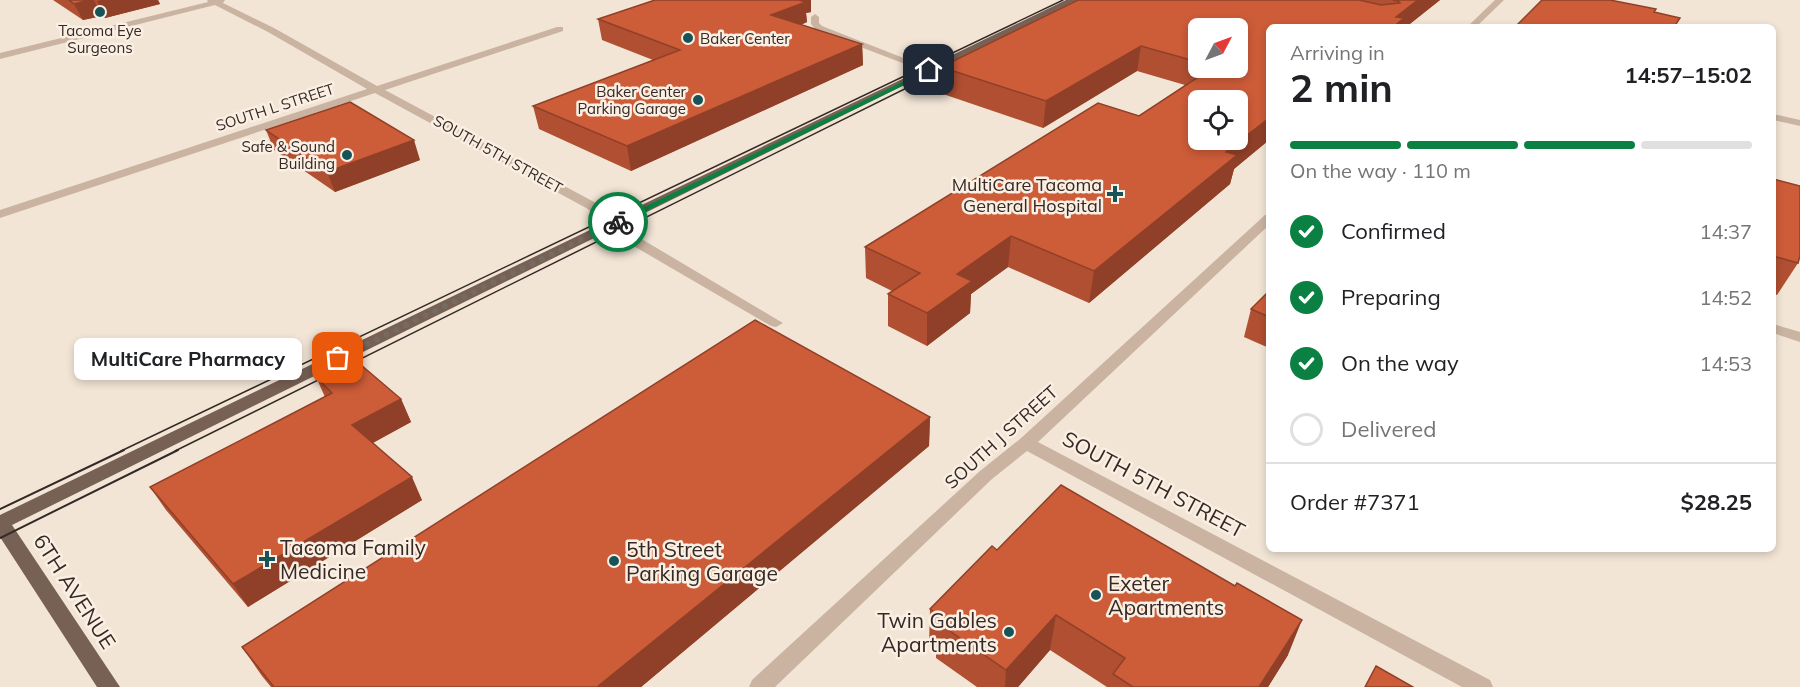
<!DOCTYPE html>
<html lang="en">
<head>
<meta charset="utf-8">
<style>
  :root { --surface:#fff; --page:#f6f6f6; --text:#202124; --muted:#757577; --line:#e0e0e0; --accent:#0b8043 }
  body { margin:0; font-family:Mulish,sans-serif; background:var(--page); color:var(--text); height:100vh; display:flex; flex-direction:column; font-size:22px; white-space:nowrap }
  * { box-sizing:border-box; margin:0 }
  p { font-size:20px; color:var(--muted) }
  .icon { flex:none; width:33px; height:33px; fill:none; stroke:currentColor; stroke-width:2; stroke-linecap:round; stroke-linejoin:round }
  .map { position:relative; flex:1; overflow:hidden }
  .drawer { position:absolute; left:1266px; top:24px; width:510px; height:528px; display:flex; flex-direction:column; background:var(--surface); border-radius:9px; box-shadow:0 3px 9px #0003 }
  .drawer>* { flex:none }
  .needle { width:39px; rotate:49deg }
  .tools { position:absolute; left:1188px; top:18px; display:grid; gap:12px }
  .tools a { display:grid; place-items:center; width:60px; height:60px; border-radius:9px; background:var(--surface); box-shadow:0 3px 9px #0003; font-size:30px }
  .pin { position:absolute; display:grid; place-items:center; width:51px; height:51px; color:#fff; margin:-26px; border-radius:12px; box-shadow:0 3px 9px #0006 }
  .courier { position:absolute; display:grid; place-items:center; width:60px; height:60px; margin:-30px; border:4px solid #0b8043; border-radius:50%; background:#fff; color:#222; box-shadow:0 2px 8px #0007 }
  .bubble { position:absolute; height:42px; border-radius:9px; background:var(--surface); box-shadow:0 3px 9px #0003; font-size:20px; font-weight:700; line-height:42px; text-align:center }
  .head em { font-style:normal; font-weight:700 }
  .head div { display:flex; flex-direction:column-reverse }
  .head { display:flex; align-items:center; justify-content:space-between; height:102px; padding:0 24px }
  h1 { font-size:39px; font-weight:700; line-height:45px }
  .bar { display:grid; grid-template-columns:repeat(4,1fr); gap:9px 6px; align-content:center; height:72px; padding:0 24px }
  .bar i { height:8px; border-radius:4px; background:var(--line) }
  .bar .on { background:var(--accent) }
  .bar p { grid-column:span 4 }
  .line { display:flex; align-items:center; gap:15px; padding:0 24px; border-top:2px solid var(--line) }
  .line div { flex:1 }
  ol { padding:0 24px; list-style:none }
  li { display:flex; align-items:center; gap:18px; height:66px }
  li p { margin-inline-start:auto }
  li .icon { padding:6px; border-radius:50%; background:var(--accent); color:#fff; stroke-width:4 }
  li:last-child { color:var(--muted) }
  li i { width:33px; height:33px; border:3px solid var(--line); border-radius:50% }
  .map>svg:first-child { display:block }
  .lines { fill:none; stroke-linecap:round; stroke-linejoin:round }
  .minor { fill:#cab4a1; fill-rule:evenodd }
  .major { fill:#776054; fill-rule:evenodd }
  .tram-far1 { stroke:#342925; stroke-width:1.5 }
  .tram { stroke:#342925; stroke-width:2 }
  .wall { fill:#b04f31; fill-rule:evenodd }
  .shaded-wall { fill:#904028 }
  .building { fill:#cd5c39; stroke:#904028; stroke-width:1.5; fill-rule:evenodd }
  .route { fill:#0b8043 }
  .done { stroke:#766b63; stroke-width:6; stroke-dasharray:0 10.8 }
  .poi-dot { fill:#185357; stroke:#faefe2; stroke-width:2 }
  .labels { text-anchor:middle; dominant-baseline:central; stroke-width:5; stroke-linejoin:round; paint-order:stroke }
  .far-poi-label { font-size:15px; fill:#342925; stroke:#faefe2; text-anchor:end }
  .far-street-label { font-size:15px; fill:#342925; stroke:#faefe2 }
  .poi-label { font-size:18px; fill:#342925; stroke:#faefe2; text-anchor:end }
  .street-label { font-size:18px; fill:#342925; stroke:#faefe2 }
  .near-street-label { font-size:21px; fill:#342925; stroke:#faefe2 }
  .near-poi-label { font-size:21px; fill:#342925; stroke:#faefe2; text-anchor:start }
</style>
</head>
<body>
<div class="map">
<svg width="1800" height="687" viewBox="0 0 1800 687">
  <rect width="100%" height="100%" fill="#f2e5d6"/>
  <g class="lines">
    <g class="minor">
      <polygon points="207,0 225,0 223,3 274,28 377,86 557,27 563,27 563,31 385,90 596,203 623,228 783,323 776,327 771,326 613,234 588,209 375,93 0,218 0,210 367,89 268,32 215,5 0,59 0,53 208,2"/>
      <polygon points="1495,0 1504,0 1476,27 1467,27"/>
      <polygon points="815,14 819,17 819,23 822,26 934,70 926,72 816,30 811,24 811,17"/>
      <polygon points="1773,114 1800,120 1800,126 1773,120"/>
      <polygon points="1269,214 1269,225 1038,442 1490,680 1493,687 1462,687 1027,451 992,479 775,687 749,687 752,680 980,471 1020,439 1265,215"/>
      <polygon points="1773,324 1800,332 1800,342 1773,333"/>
    </g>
    <polygon class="major" points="1066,0 1077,0 12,525 120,687 97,687 0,537 0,515"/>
    <g class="tram-far1">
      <polyline points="121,451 1063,0"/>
      <polyline points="175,451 957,63"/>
    </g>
    <g class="tram">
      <polyline points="0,509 124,450"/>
      <polyline points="0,538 178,450"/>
    </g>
  </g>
  <g class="wall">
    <polygon points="53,0 158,0 160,4 105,18 102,16 83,20"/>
    <polygon points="655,0 811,0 811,12 806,13 807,22 801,25 862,44 863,65 631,171 539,129 533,106 653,60 602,40 598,19"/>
    <path d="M1078 0H1440L1406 27H1269V140L1234 169 1230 184 1089 303 1008 267 971 294 970 313 927 346 888 326V294L892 291 866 278 865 247 1139 116 1185 85 1137 71 1043 128 940 93 941 67ZM1198 28 1238 68H1198Z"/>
    <polygon points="266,130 420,160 335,192 274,150"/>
    <polygon points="1773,179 1798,263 1777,295 1773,294"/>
    <polygon points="1269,291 1269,348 1244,337 1251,309"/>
    <polygon points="316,377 401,399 411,422 373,443 422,500 248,607 166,510 150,487 325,397"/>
    <polygon points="930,417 929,446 641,687 271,687 262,676 242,647"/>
    <polygon points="997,550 1235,586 1288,655 1268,687 1107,687 1050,650 1018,687 977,687 936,658 936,650 929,645 930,609"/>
  </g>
  <g class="shaded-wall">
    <polygon points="90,0 94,0 102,16 83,20 74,4"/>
    <polygon points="101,0 158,0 160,4 105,18 97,1"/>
    <polygon points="793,0 811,0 811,12 806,13 807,22 773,36 771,15"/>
    <polygon points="1418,0 1440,0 1406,27 1393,27 1396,17"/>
    <polygon points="862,44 863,65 631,171 627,146"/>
    <polygon points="1141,46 1137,71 1043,128 1046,101"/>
    <polygon points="1269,118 1269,140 1234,169 1230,184 1089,303 1094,271 1226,152"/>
    <polygon points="414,140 420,160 335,192 327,172"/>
    <polygon points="1011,236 1008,267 971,294 970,313 927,346 927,313 957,274"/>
    <polygon points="401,399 411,422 363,448 352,425"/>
    <polygon points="930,417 929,446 641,687 597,687"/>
    <polygon points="412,477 422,500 248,607 233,584"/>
    <polygon points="1056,615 1050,650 1018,687 1005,687 1006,670"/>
    <polygon points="1302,620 1288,655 1268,687 1259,687"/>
  </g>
  <g class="building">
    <polygon points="69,0 90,0 74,4"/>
    <polygon points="655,0 799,0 806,2 771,15 862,44 627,146 533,106 680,50 598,19"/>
    <path d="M1078 0H1359L1381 5 1400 3 1398 1 1393 0H1418L1396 17 1404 18 1393 27H1269V118L1226 152 1237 155 1094 271 1011 236 957 274 972 281 927 313 888 294 920 273 865 247 1098 103 1139 116 1212 68H1238V28H1198V62L1141 46 1046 101 941 67ZM1198 100H1238V140H1198Z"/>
    <polygon points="1542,0 1610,0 1656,9 1654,12 1680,18 1674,27 1515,27"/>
    <polygon points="350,102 414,140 327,172 266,130"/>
    <polygon points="1773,179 1800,186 1800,256 1798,263 1773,256"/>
    <polygon points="1269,291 1269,317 1251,309"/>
    <polygon points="755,320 930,417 597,687 274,687 242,647"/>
    <polygon points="354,359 401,399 352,425 412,477 233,584 150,487 332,393 316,377"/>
    <polygon points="1061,485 1235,586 1237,583 1302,620 1259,687 1133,687 1113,674 1125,658 1056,615 1006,670 937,622 942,618 930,609 992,546 997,550"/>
    <polygon points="1376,666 1413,687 1365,687"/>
  </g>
  <polygon class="route" points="929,69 931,72 620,224 613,222"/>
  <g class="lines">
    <polyline class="done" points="338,358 618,222"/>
  </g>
  <g class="poi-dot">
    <circle cx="100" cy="12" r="6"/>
    <circle cx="688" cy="38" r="6"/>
    <circle cx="698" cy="100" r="6"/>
    <circle cx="347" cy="155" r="6"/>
    <path d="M1112 185h6v6h6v6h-6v6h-6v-6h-6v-6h6z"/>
    <path d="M264 550h6v6h6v6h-6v6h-6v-6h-6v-6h6z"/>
    <circle cx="614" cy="561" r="6"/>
    <circle cx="1096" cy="595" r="6"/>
    <circle cx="1009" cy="632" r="6"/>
  </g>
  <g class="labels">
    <g class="far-poi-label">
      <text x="100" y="30" text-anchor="middle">Tacoma Eye<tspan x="100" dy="17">Surgeons</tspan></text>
      <text x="700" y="38" text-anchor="start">Baker Center</text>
      <text x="686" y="91">Baker Center<tspan x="686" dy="17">Parking Garage</tspan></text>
      <text x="335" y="146">Safe &amp; Sound<tspan x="335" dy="17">Building</tspan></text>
    </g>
    <g class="far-street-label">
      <text transform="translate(275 107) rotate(-18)">SOUTH L STREET</text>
      <text transform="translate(498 154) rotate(29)">SOUTH 5TH STREET</text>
    </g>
    <g class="poi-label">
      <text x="1102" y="184">MultiCare Tacoma<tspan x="1102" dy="21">General Hospital</tspan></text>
    </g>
    <g class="street-label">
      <text transform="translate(1001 437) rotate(-42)">SOUTH J STREET</text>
    </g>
    <g class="near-street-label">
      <text transform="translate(1154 484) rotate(28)">SOUTH 5TH STREET</text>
      <text transform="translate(75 591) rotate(57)">6TH AVENUE</text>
    </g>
    <g class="near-poi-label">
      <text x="280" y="547">Tacoma Family<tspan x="280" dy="24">Medicine</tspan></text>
      <text x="626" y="549">5th Street<tspan x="626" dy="24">Parking Garage</tspan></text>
      <text x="1108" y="583">Exeter<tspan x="1108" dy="24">Apartments</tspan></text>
      <text x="997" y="620" text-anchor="end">Twin Gables<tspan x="997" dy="24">Apartments</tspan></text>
    </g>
  </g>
</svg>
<div class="tools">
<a><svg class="needle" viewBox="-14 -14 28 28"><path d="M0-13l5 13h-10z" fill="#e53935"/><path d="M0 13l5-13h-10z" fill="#757577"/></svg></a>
<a><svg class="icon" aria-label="locate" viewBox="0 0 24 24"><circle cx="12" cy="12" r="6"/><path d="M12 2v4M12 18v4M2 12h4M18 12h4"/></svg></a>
</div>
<div class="pin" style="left:338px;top:358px;background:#ea580c"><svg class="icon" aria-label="bag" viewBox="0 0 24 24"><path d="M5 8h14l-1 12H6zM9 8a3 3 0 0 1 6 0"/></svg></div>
<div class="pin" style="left:929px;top:70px;background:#1f2937"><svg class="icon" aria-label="home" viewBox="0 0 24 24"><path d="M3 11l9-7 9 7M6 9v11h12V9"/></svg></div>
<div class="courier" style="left:618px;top:222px"><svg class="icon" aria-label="bike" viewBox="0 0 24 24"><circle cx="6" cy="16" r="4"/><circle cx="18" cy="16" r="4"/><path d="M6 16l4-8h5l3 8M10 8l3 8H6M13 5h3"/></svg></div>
<div class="bubble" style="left:74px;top:338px;width:228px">MultiCare Pharmacy</div>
<section class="drawer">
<div class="head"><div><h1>2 min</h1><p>Arriving in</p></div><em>14:57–15:02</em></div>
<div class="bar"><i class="on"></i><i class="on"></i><i class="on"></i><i></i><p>On the way · 110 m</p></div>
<ol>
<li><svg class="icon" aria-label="check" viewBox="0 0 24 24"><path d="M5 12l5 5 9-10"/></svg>Confirmed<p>14:37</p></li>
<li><svg class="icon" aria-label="check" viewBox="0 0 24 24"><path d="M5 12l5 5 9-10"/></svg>Preparing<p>14:52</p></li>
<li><svg class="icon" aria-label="check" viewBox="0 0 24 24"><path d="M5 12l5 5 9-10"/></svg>On the way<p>14:53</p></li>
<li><i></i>Delivered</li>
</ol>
<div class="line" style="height:78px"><div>Order #7371</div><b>$28.25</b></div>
</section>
</div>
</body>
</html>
